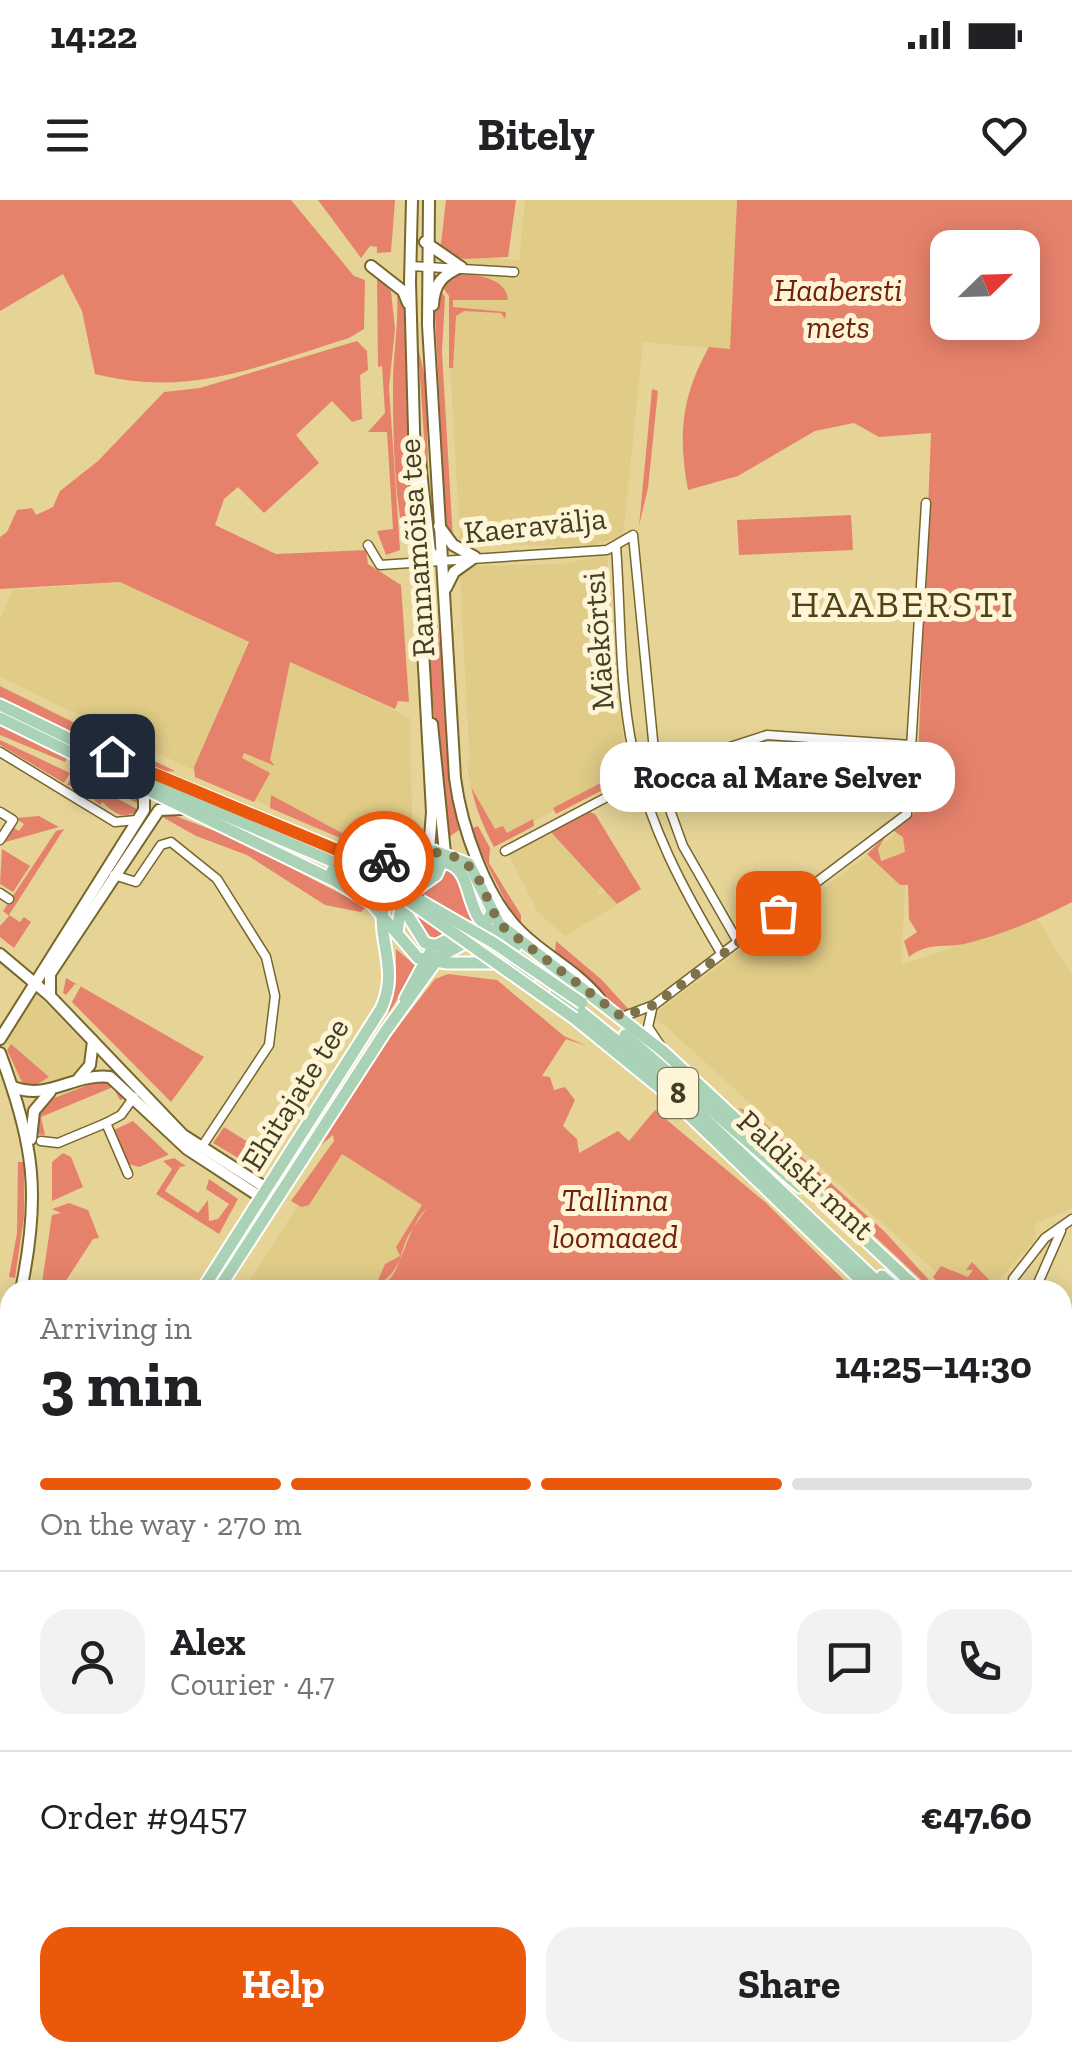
<!DOCTYPE html>
<html lang="en">
<head>
<meta charset="utf-8">
<style>
  :root { --surface:#fff; --page:#f2f2f2; --text:#202124; --muted:#757577; --line:#e0e0e0; --accent:#ea580c }
  body { margin:0; font-family:"Zilla Slab",serif; background:var(--page); color:var(--text); height:100vh; display:flex; flex-direction:column; font-size:38px; white-space:nowrap }
  * { box-sizing:border-box; margin:0 }
  p { font-size:32px; color:var(--muted) }
  .icon { flex:none; width:55px; height:55px; fill:none; stroke:currentColor; stroke-width:2; stroke-linecap:round; stroke-linejoin:round }
  .map { position:relative; flex:1; overflow:hidden }
  .panel { position:absolute; left:0px; top:1080px; width:1072px; height:782px; display:flex; flex-direction:column; background:var(--surface); border-radius:30px 30px 0 0; box-shadow:0 5px 25px #0003 }
  .panel>* { flex:none }
  .needle { width:65px; rotate:67deg }
  .buttons { position:absolute; left:930px; top:30px; display:grid; gap:20px }
  .buttons a { display:grid; place-items:center; width:110px; height:110px; border-radius:20px; background:var(--surface); box-shadow:0 5px 25px #0003; font-size:50px }
  .pin { position:absolute; display:grid; place-items:center; width:85px; height:85px; color:#fff; margin:-42px; border-radius:20px; box-shadow:0 5px 15px #0006 }
  .courier { position:absolute; display:grid; place-items:center; width:100px; height:100px; margin:-50px; border:8px solid #ea580c; border-radius:50%; background:#fff; color:#222; box-shadow:0 2px 12px #0007 }
  .bubble { position:absolute; height:70px; border-radius:30px; background:var(--surface); box-shadow:0 5px 25px #0003; font-size:32px; font-weight:700; line-height:70px; text-align:center }
  .overview em { font-style:normal; font-weight:700 }
  .overview div { display:flex; flex-direction:column-reverse }
  .overview { display:flex; align-items:center; justify-content:space-between; height:170px; padding:0 40px }
  h1 { font-size:65px; font-weight:700; line-height:75px }
  .bar { display:grid; grid-template-columns:repeat(4,1fr); gap:15px 10px; align-content:center; height:120px; padding:0 40px }
  .bar i { height:12px; border-radius:8px; background:var(--line) }
  .bar .current { background:var(--accent) }
  .bar p { grid-column:span 4 }
  .line { display:flex; align-items:center; gap:25px; padding:0 40px; border-top:2px solid var(--line) }
  .line div { flex:1 }
  .round { display:grid; place-items:center; flex:none; width:105px; height:105px; border-radius:30px; background:var(--page) }
  .primary-button { display:flex; gap:20px; margin-top:auto; padding:20px 40px }
  .primary-button a { flex:1; height:115px; border-radius:30px; background:var(--accent); color:#fff; font-size:40px; font-weight:700; line-height:115px; text-align:center }
  .primary-button a+a { background:var(--page); color:var(--text) }
  .status { display:flex; justify-content:space-between; align-items:center; height:70px; padding:0 50px; background:var(--surface); direction:ltr }
  .status svg { height:28px; fill:currentColor }
  header { display:flex; justify-content:space-between; align-items:center; height:130px; padding:0 40px; background:var(--surface); font-size:45px; font-weight:700 }
  .map>svg:first-child { display:block }
  .built { fill:#e0cb87 }
  .green { fill:#e6826c; fill-rule:evenodd }
  .lines { fill:none; stroke-linecap:round; stroke-linejoin:round }
  .pedestrian-casing { stroke:#77662c; stroke-width:9 }
  .minor-casing { stroke:#77662c; stroke-width:11 }
  .secondary-casing { stroke:#77662c; stroke-width:14 }
  .primary-casing { stroke:#fff; stroke-width:15 }
  .pedestrian { stroke:#fff; stroke-width:5 }
  .minor { stroke:#fff; stroke-width:8 }
  .secondary { stroke:#fff; stroke-width:10 }
  .primary { stroke:#aad2b6; stroke-width:11 }
  .primary-bridge-casing { stroke:#fff; stroke-width:15; stroke-linecap:butt }
  .primary-bridge { stroke:#aad2b6; stroke-width:11 }
  .done { stroke:#7d724c; stroke-width:10; stroke-dasharray:0 18 }
  .route { stroke:#ea580c; stroke-width:12 }
  .labels { text-anchor:middle; dominant-baseline:central; stroke-width:10; stroke-linejoin:round; paint-order:stroke }
  .shield { fill:#fef5d7; stroke:#7c745a; stroke-width:2.5 }
  .shield-label { font-size:30px; font-weight:bold; fill:#443d24 }
  .park-label { font-size:32px; font-style:italic; fill:#72200f; stroke:#fef5d7 }
  .street-label { font-size:32px; fill:#443d24; stroke:#fef5d7 }
  .quarter-label { font-size:38px; letter-spacing:2.5px; fill:#4f4215; stroke:#fef5d7 }
</style>
</head>
<body>
<div class="status"><b>14:22</b><svg viewBox="0 0 49 12"><path d="M0 12V9h3v3zM5 12V6h3v6zM10 12V3h3v9zM15 12V0h3v12zM26 1h20v11H26zM47 4h2v5h-2z"/></svg></div>
<header><svg class="icon" aria-label="menu" viewBox="0 0 24 24"><path d="M4 6h16M4 12h16M4 18h16"/></svg>Bitely<svg class="icon" aria-label="heart" viewBox="0 0 24 24"><path d="M12 20l-8-8c-3-5 5-10 8-4 3-6 11-1 8 4z"/></svg></header>
<div class="map">
<svg width="1072" height="1862" viewBox="0 0 1072 1862">
  <rect width="100%" height="100%" fill="#e6d497"/>
  <g class="built">
    <polygon points="525,0 737,0 730,150 643,142 623,336 591,346 469,345 460,339 450,162 451,55 519,60"/>
    <polygon points="607,355 626,573 500,639 471,587 460,376 471,366 561,364"/>
    <polygon points="120,382 249,443 220,505 290,461 410,518 412,614 408,635 388,650 311,627 0,477 0,419 13,390"/>
    <polygon points="550,631 603,687 597,690 599,695 607,691 618,704 565,736 538,712 508,654"/>
    <polygon points="908,632 901,765 1037,719 1072,775 1072,1008 1035,1024 1036,1039 997,1082 1000,1090 956,1090 653,815 897,633"/>
    <polygon points="36,794 88,847 88,857 70,876 31,889 18,879 6,841"/>
    <polygon points="334,948 446,1020 414,1090 244,1090"/>
    <polygon points="1072,1100 1072,1209 1062,1199 1063,1104"/>
  </g>
  <g class="green">
    <path d="M0 0H291L354 76 365 80 364 129 349 138C258 166 192 198 95 174L82 111 63 74 0 111Z"/>
    <polygon points="318,0 395,0 391,52 377,53 377,47 370,46 361,58"/>
    <polygon points="446,0 516,0 508,57 464,59 440,52"/>
    <path d="M737 0H1072V702C1039 719 1004 734 968 743 945 749 929 741 909 757L904 741 917 732 909 719 908 685H900L867 654 885 637 878 649 881 661 905 652 903 637 894 631 916 611 931 233 879 237 854 223 815 231 738 276 688 290C678 236 681 197 709 147L730 149ZM948 48H1022V122H948Z"/>
    <path d="M457 74C477 75 506 77 508 100H453V107L506 112 505 119 501 113 464 111 456 116 453 168H449V96L440 84Z"/>
    <polygon points="377,78 391,91 395,129 389,187 400,350 386,355 377,331 393,329 387,232 368,232 385,213 382,166 378,167"/>
    <polygon points="439,87 445,97 442,152 453,340 446,328 435,114"/>
    <path d="M397 91 404 103 411 345 404 341C394 291 393 236 393 185 393 153 399 124 397 91Z"/>
    <polygon points="357,141 367,151 368,170 360,175 362,219 352,222 332,201 296,235 319,263 264,313 238,287 224,299 215,325 276,354 366,350 368,364 401,385 409,502 398,501 395,509 290,462 270,560 275,566 244,553 242,558 270,573 254,602 195,577 194,567 249,442 120,382 0,389 0,337 7,332 17,310 32,308 36,315 53,307 60,291 98,261 164,192 200,188"/>
    <polygon points="418,147 426,182 429,311"/>
    <polygon points="652,189 658,191 648,288 639,326"/>
    <polygon points="851,315 853,350 739,355 737,320"/>
    <polygon points="426,380 432,380 442,461 449,586 459,630 449,637 432,497"/>
    <polygon points="0,486 81,526 77,537 0,498"/>
    <polygon points="0,524 68,556 65,562 0,535"/>
    <path d="M85 530H91L175 571C147 575 106 550 81 539Z"/>
    <polygon points="0,540 70,573 64,583 0,545"/>
    <polygon points="621,556 627,558 628,577 556,614 553,608 616,575 615,570 621,569"/>
    <polygon points="72,558 131,589 141,605 71,569"/>
    <path d="M468 561 471 587 495 629 503 626 507 633 533 619 534 626 494 647C479 617 470 595 468 561Z"/>
    <path d="M72 575 139 610C121 622 113 611 102 602L100 605 81 589 67 585Z"/>
    <polygon points="271,595 342,633 348,630 352,637 407,634 408,628 411,632 392,649 373,652 270,608"/>
    <polygon points="587,611 595,614 641,689 617,704 550,631"/>
    <polygon points="165,612 236,639 366,707 361,712 325,705 247,655 196,636 159,615"/>
    <polygon points="39,616 59,627 2,643 13,627 19,631 24,624 15,618"/>
    <polygon points="478,626 490,648 489,663 521,715 521,723 513,716 469,629"/>
    <polygon points="64,629 9,715 20,722 24,717 31,722 14,748 0,737 0,726 9,716 3,711 56,631"/>
    <polygon points="2,649 30,666 13,692 0,684"/>
    <polygon points="447,670 459,678 473,720 431,741 410,711 413,693 433,685"/>
    <polygon points="556,741 602,780 632,813 621,810 555,753"/>
    <polygon points="396,749 417,767 388,814 396,783"/>
    <path d="M448 774 497 780 564 836 587 846 566 839 542 876 550 877 554 890 565 887 575 900 563 926 577 939 579 953 618 931 629 941 655 910 765 1002 854 1090H373C401 1079 397 1059 408 1036 414 1026 421 1017 427 1008 404 1029 406 1073 376 1085L385 1064 400 1056 396 1047 422 1005 342 954 309 1005 301 1007 291 1001 334 941 333 935 321 945 376 855 435 779Z"/>
    <polygon points="66,778 204,857 171,902 72,802 81,786 75,784 66,795 63,793"/>
    <polygon points="11,844 49,877 29,889 24,886 7,850"/>
    <polygon points="98,881 110,883 126,898 120,900 113,887 41,917 45,935 38,934 39,912 54,898"/>
    <polygon points="738,908 752,912 884,1031 938,1090 932,1090"/>
    <polygon points="133,921 168,954 168,955 139,967 129,964 114,930"/>
    <polygon points="224,927 261,950 274,930 276,944 262,966 255,968 213,943"/>
    <polygon points="63,953 71,957 83,987 52,1001 52,962"/>
    <polygon points="174,958 186,966 180,967 165,991 198,1013 208,1000 209,1021 218,1019 229,1004 206,989 209,979 238,999 219,1034 156,994 172,969 163,961"/>
    <polygon points="18,962 24,962 24,1017 15,1078 9,1077 17,1033"/>
    <polygon points="69,1003 88,1010 99,1038 93,1039 65,1082 69,1090 42,1083 52,1015 61,1013 52,1009"/>
    <polygon points="972,1062 999,1090 944,1090 933,1077 941,1066 968,1077 973,1070 966,1070"/>
    <polygon points="1072,1378 1072,1862 0,1862 0,1689 10,1671 10,1852 1062,1852 1062,1385"/>
    <polygon points="10,1456 10,1546 0,1540 0,1473"/>
  </g>
  <g class="lines">
    <defs>
      <polyline id="pedestrian" points="1062,1336 1064,1336"/>
      <g id="minor">
        <polyline points="410,66 514,72"/>
        <polyline points="368,345 380,365 607,350 633,335 656,571 683,646 738,742"/>
        <path d="M616 346C621 413 619 485 633 551 649 626 683 689 721 753"/>
        <polyline points="0,552 115,622 136,620"/>
        <polyline points="0,612 13,620 0,640"/>
        <polyline points="505,651 656,571 767,535 911,545"/>
        <polyline points="114,675 136,682 161,645 171,642 217,679 266,757 275,796 269,845 201,948"/>
        <polyline points="0,693 9,699"/>
        <polyline points="652,809 648,827 660,845"/>
        <polyline points="622,817 654,805 907,614 926,303"/>
        <polyline points="106,923 128,974"/>
        <polyline points="41,941 58,943 106,923 121,915 134,897"/>
        <polyline points="1015,1090 1013,1079 1045,1038 1072,1019"/>
        <polyline points="1035,1090 1061,1031"/>
        <polyline points="0,1199 10,1206"/>
        <polyline points="0,1273 10,1265"/>
        <polyline points="0,1318 5,1321"/>
      </g>
      <g id="secondary">
        <polyline points="412,0 410,82 417,340 432,612 429,651"/>
        <path d="M429 0 428 125 455 578C461 626 486 699 522 733 547 757 577 771 599 798"/>
        <polyline points="425,42 461,67"/>
        <polyline points="371,66 403,91 408,103"/>
        <path d="M433 105C434 84 442 75 461 67"/>
        <polyline points="420,262 430,352 440,360"/>
        <polyline points="439,326 453,345 475,357 454,372 446,388"/>
        <polyline points="432,524 445,653"/>
        <polyline points="0,754 50,796 183,935 277,995"/>
        <polyline points="50,795 50,774 159,610 182,609"/>
        <polyline points="0,839 144,610 144,598 134,585"/>
        <path d="M0 853C34 943 41 995 21 1090"/>
        <polyline points="79,878 90,865 93,841"/>
        <path d="M13 887C49 901 73 873 110 877L187 949 268 1002"/>
        <polyline points="31,939 34,911 50,892"/>
        <polyline points="0,1163 10,1137"/>
      </g>
      <g id="primary">
        <polyline points="0,505 97,552"/>
        <polyline points="0,518 337,682 371,703 418,758 447,763 504,763 533,775"/>
        <polyline points="92,549 362,660 383,662 434,651 469,664 499,724 664,852 919,1090"/>
        <polyline points="117,569 383,683"/>
        <path d="M419 663C471 654 462 686 477 715 485 730 503 738 516 746"/>
        <polyline points="332,671 400,703 425,743 452,749"/>
        <polyline points="397,732 402,699 436,675 444,657"/>
        <polyline points="556,792 652,869 886,1090"/>
        <polyline points="405,799 433,747 461,733"/>
        <polyline points="574,818 666,893 871,1090"/>
        <polyline points="625,835 800,987"/>
        <polyline points="882,1076 898,1090"/>
        <path d="M202 1090 381 809C402 765 371 734 387 695 396 673 417 670 429 651"/>
        <polyline points="218,1090 385,832 439,757 478,736 492,712"/>
        <polyline points="1062,1219 1072,1228"/>
        <polyline points="1062,1257 1072,1267"/>
        <polyline points="0,1407 10,1391"/>
        <polyline points="0,1426 10,1410"/>
      </g>
    </defs>
    <use href="#pedestrian" class="pedestrian-casing"/>
    <use href="#minor" class="minor-casing"/>
    <use href="#secondary" class="secondary-casing"/>
    <use href="#primary" class="primary-casing"/>
    <use href="#pedestrian" class="pedestrian"/>
    <use href="#minor" class="minor"/>
    <use href="#secondary" class="secondary"/>
    <use href="#primary" class="primary"/>
    <defs>
      <g id="primary-bridge">
        <polyline points="383,683 574,818"/>
        <polyline points="421,701 494,743 582,803"/>
      </g>
    </defs>
    <use href="#primary-bridge" class="primary-bridge-casing"/>
    <use href="#primary-bridge" class="primary-bridge"/>
  </g>
  <g class="lines">
    <polyline class="done" points="384,661 429,651 460,658 476,673 499,724 622,817 654,805 778,713"/>
    <polyline class="route" points="112,556 356,658 384,661"/>
  </g>
  <g class="labels">
    <rect class="shield" x="658" y="868" width="40" height="50" rx="8"/>
    <g class="shield-label">
      <text x="678" y="893">8</text>
    </g>
    <g class="park-label">
      <text x="838" y="90">Haabersti<tspan x="838" dy="37">mets</tspan></text>
      <text x="615" y="1000">Tallinna<tspan x="615" dy="37">loomaaed</tspan></text>
    </g>
    <g class="street-label">
      <text transform="translate(535 325) rotate(-6)">Kaeravälja</text>
      <text transform="translate(416 348) rotate(-94)">Rannamõisa tee</text>
      <text transform="translate(598 441) rotate(-94)">Mäekõrtsi</text>
      <text transform="translate(295 894) rotate(-58)">Ehitajate tee</text>
      <text transform="translate(806 975) rotate(43)">Paldiski mnt</text>
    </g>
    <g class="quarter-label">
      <text x="903" y="404">HAABERSTI</text>
    </g>
  </g>
</svg>
<div class="buttons">
<a><svg class="needle" viewBox="-14 -14 28 28"><path d="M0-13l5 13h-10z" fill="#e53935"/><path d="M0 13l5-13h-10z" fill="#757577"/></svg></a>
</div>
<div class="pin" style="left:778px;top:713px;background:#ea580c"><svg class="icon" aria-label="bag" viewBox="0 0 24 24"><path d="M5 8h14l-1 12H6zM9 8a3 3 0 0 1 6 0"/></svg></div>
<div class="pin" style="left:112px;top:556px;background:#1f2937"><svg class="icon" aria-label="home" viewBox="0 0 24 24"><path d="M3 11l9-7 9 7M6 9v11h12V9"/></svg></div>
<div class="courier" style="left:384px;top:661px"><svg class="icon" aria-label="bike" viewBox="0 0 24 24"><circle cx="6" cy="16" r="4"/><circle cx="18" cy="16" r="4"/><path d="M6 16l4-8h5l3 8M10 8l3 8H6M13 5h3"/></svg></div>
<div class="bubble" style="left:600px;top:542px;width:355px">Rocca al Mare Selver</div>
<section class="panel">
<div class="overview"><div><h1>3 min</h1><p>Arriving in</p></div><em>14:25–14:30</em></div>
<div class="bar"><i class="current"></i><i class="current"></i><i class="current"></i><i></i><p>On the way · 270 m</p></div>
<div class="line" style="height:180px"><a class="round"><svg class="icon" aria-label="person" viewBox="0 0 24 24"><circle cx="12" cy="8" r="4"/><path d="M4 21q1-7 8-7t8 7"/></svg></a><div><b>Alex</b><p>Courier · 4.7</p></div><a class="round"><svg class="icon" aria-label="chat" viewBox="0 0 24 24"><path d="M4 5h16v11H9l-5 4z"/></svg></a><a class="round"><svg class="icon" aria-label="phone" viewBox="0 0 24 24"><path d="M5 4h4l2 5-3 2q2 4 5 5l2-3 5 2v4C11 20 4 13 5 4z"/></svg></a></div>
<div class="line" style="height:130px"><div>Order #9457</div><b>€47.60</b></div>
<div class="primary-button"><a>Help</a><a>Share</a></div>
</section>
</div>
</body>
</html>
